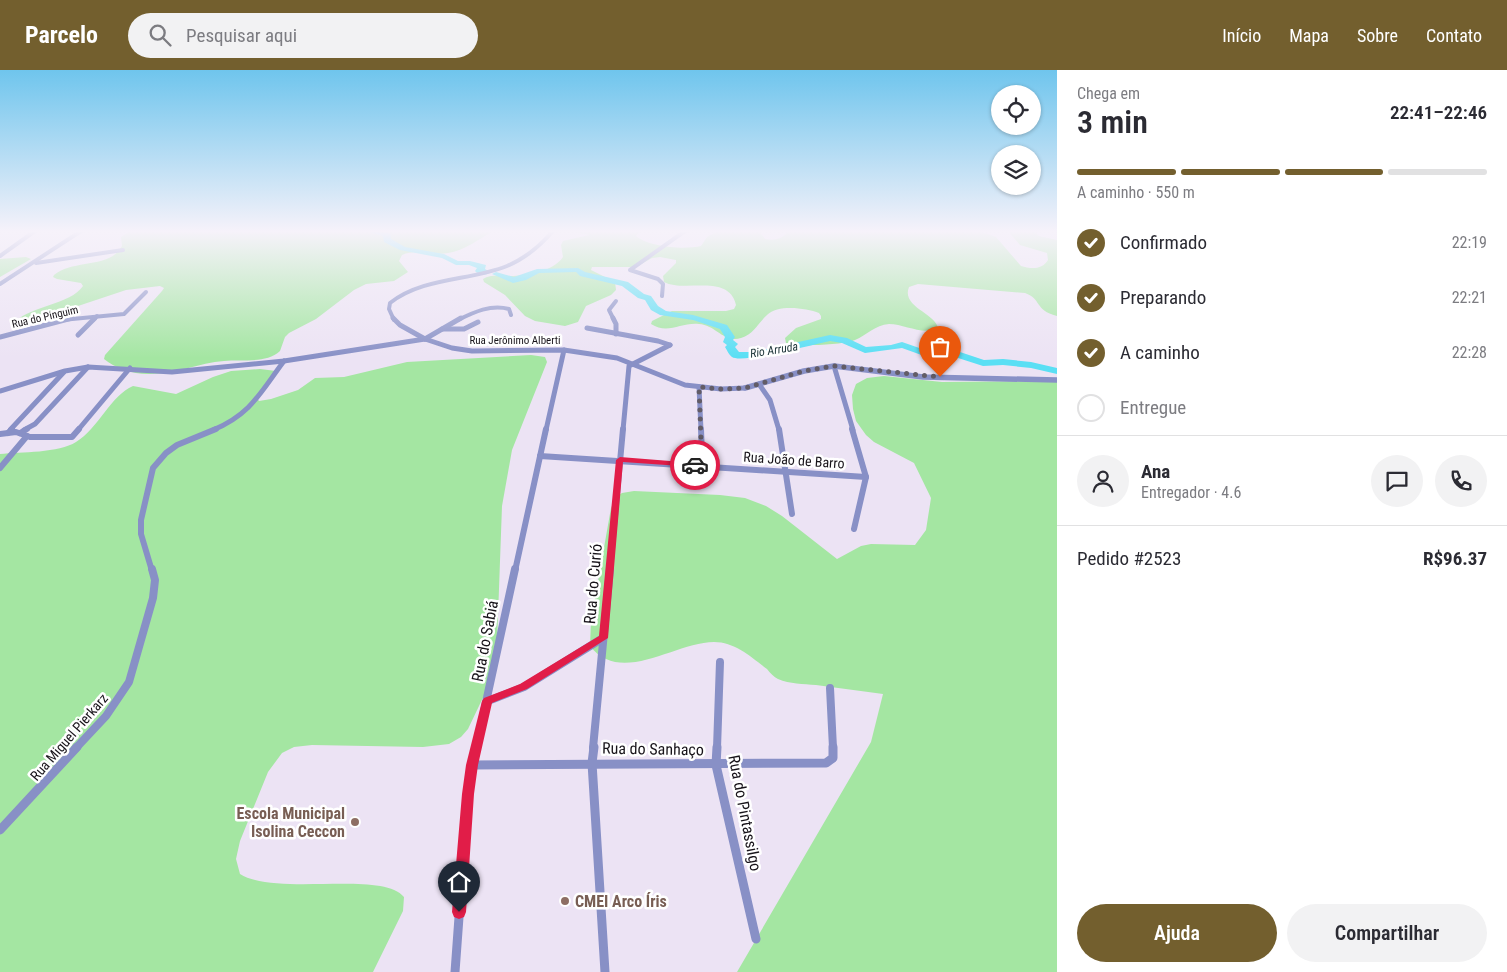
<!DOCTYPE html>
<html lang="pt">
<head>
<meta charset="utf-8">
<style>
  :root { --surface:#fff; --page:#f2f2f3; --text:#2b2b33; --muted:#7c7c81; --line:#e1e1e2; --accent:#735f2e }
  body { margin:0; font-family:"Roboto Condensed",sans-serif; background:var(--page); color:var(--text); height:100vh; display:flex; flex-direction:column; font-size:19px; white-space:nowrap }
  * { box-sizing:border-box; margin:0 }
  p { font-size:16px; color:var(--muted) }
  .icon { flex:none; width:28px; height:28px; fill:none; stroke:currentColor; stroke-width:2; stroke-linecap:round; stroke-linejoin:round }
  .map { position:relative; flex:1; overflow:hidden }
  .sheet { display:flex; flex-direction:column; background:var(--surface); width:450px }
  .sheet>* { flex:none }
  .tools { position:absolute; left:991px; top:15px; display:grid; gap:10px }
  .tools a { display:grid; place-items:center; width:50px; height:50px; border-radius:50%; background:var(--surface); box-shadow:0 1px 4px #0004; font-size:25px }
  .pin { position:absolute; display:grid; place-items:center; width:42px; height:42px; color:#fff; margin:-51px -21px; border-radius:50% 50% 50% 0; rotate:-45deg; box-shadow:0 0 5px #0007 }
  .pin .icon { rotate:45deg }
  .courier { position:absolute; display:grid; place-items:center; width:50px; height:50px; margin:-25px; border:4px solid #e11d48; border-radius:50%; background:#fff; color:#222; box-shadow:0 1px 6px #0007 }
  .headline em { font-style:normal; font-weight:600 }
  .headline div { display:flex; flex-direction:column-reverse }
  .headline { display:flex; align-items:center; justify-content:space-between; height:85px; padding:0 20px }
  h1 { font-size:32px; font-weight:600; line-height:38px }
  .bar { display:grid; grid-template-columns:repeat(4,1fr); gap:8px 5px; align-content:center; height:60px; padding:0 20px }
  .bar i { height:6px; border-radius:4px; background:var(--line) }
  .bar .selected { background:var(--accent) }
  .bar p { grid-column:span 4 }
  .line { display:flex; align-items:center; gap:12px; padding:0 20px; border-top:1px solid var(--line) }
  .line div { flex:1 }
  .round { display:grid; place-items:center; flex:none; width:52px; height:52px; border-radius:26px; background:var(--page) }
  ol { padding:0 20px; list-style:none }
  li { display:flex; align-items:center; gap:15px; height:55px }
  li p { margin-inline-start:auto }
  li .icon { padding:5px; border-radius:50%; background:var(--accent); color:#fff; stroke-width:4 }
  li:last-child { color:var(--muted) }
  li i { width:28px; height:28px; border:2px solid var(--line); border-radius:50% }
  .primary-button { display:flex; gap:10px; margin-top:auto; padding:10px 20px }
  .primary-button a { flex:1; height:58px; border-radius:30px; background:var(--accent); color:#fff; font-size:20px; font-weight:600; line-height:58px; text-align:center }
  .primary-button a+a { background:var(--page); color:var(--text) }
  header { display:flex; align-items:center; gap:30px; box-sizing:border-box; height:70px; padding:0 25px; background:var(--accent); color:#fff }
  header strong { font-size:24px }
  nav { display:flex; gap:28px; margin-inline-start:auto; font-size:18px }
  .search { width:350px; height:45px; background:var(--page); display:flex; align-items:center; gap:12px; box-sizing:border-box; padding:0 18px; border-radius:28px; color:var(--muted); font-size:19px }
  main { display:flex; flex:1; min-height:0 }
  .map>svg:first-child { display:block }
  .green { fill:#a4e6a2 }
  .lines { fill:none; stroke-linecap:round; stroke-linejoin:round }
  .river { fill:#5adff4; fill-rule:evenodd }
  .minor-far4 { stroke:#8890c6; stroke-width:4 }
  .minor-far3 { stroke:#8890c6; stroke-width:5 }
  .minor-far2 { stroke:#8890c6; stroke-width:6 }
  .minor-far1 { stroke:#8890c6; stroke-width:8 }
  .minor { stroke:#8890c6; stroke-width:9 }
  .tertiary { stroke:#8890c6; stroke-width:5.5 }
  .route { fill:#e11d48 }
  .done { stroke:#625c66; stroke-width:5; stroke-dasharray:0 9 }
  .education-dot { fill:#8d6e63; stroke:#fff; stroke-width:2 }
  .labels { text-anchor:middle; dominant-baseline:central; stroke-width:5; stroke-linejoin:round; paint-order:stroke }
  .far-street-label { font-size:11px; fill:#18141a; stroke:#fff }
  .far-water-label { font-size:12px; font-style:italic; fill:#21383c; stroke:#fff }
  .street-label { font-size:14px; fill:#18141a; stroke:#fff }
  .near-street-label { font-size:16px; fill:#18141a; stroke:#fff }
  .near-education-label { font-size:16px; font-weight:bold; fill:#785e54; stroke:#fff; text-anchor:end }
</style>
</head>
<body>
<header>
<strong>Parcelo</strong>
<div class="search"><svg class="icon" aria-label="search" viewBox="0 0 24 24"><circle cx="10" cy="10" r="6"/><path d="M15 15l6 6"/></svg>Pesquisar aqui</div>
<nav><a>Início</a><a>Mapa</a><a>Sobre</a><a>Contato</a></nav>
</header>
<main>
<div class="map">
<svg width="1057" height="902" viewBox="0 0 1057 902">
  <rect width="100%" height="100%" fill="#ece3f4"/>
  <g class="green">
    <path d="M130 161H494C480 168 464 181 448 183 433 186 417 178 402 185L399 191 408 202 394 211 366 214 354 220 316 249 289 263 285 267 280 281C266 294 241 289 224 291 198 293 174 305 147 304 133 304 115 298 104 289L105 285 162 221 164 218 160 216 126 220 27 253 19 254 15 252C32 235 70 235 83 216L81 213 57 209 53 207 54 205C73 189 110 199 122 176L121 167Z"/>
    <path d="M571 161H640L636 166C649 177 684 180 701 176L707 167 717 161H759L765 169C775 171 782 169 789 161L982 162 996 167 1021 196C1031 199 1042 200 1048 190L1047 183 1020 175 1008 161H1034L1039 166 1057 170V246C1034 240 1042 229 1025 223L918 214 909 217C901 237 935 243 938 258 923 266 905 254 889 254 875 255 867 265 855 270 843 275 797 277 786 273L785 268 796 258 821 249V246L819 243C806 238 778 234 767 245 758 253 754 264 741 268 723 273 716 255 699 254 681 252 668 265 651 254L652 251 672 241H726L734 239 736 235C729 203 684 223 664 212L663 206 676 193V190L660 187 652 188 636 197H592L591 200 615 212 616 220 611 225 586 236 578 252 565 256 535 251 525 246 505 225 484 212 483 209C491 204 500 206 510 206 526 206 553 202 563 187L561 175 563 171 589 165Z"/>
    <polygon points="26,187 31,189 0,207 0,189"/>
    <path d="M531 285 545 287 547 292 512 380 502 436 497 574 489 615 468 659 461 667 449 674 423 677 312 675 294 677 282 683 268 702 240 771 236 789 240 804C277 827 381 800 404 827L403 841 373 902H0V384C21 382 59 383 76 372 98 359 111 325 133 316L176 324 213 307 231 301 260 299 276 301 257 328 259 331 271 329 298 320 315 308 344 307 407 292Z"/>
    <path d="M884 306 942 312 1057 311V902H737L871 672 883 624C861 621 838 618 816 615 803 614 790 614 778 609 774 607 770 603 767 599 751 587 735 572 714 572 675 572 621 616 590 576L591 551 611 438 616 427 622 423 634 421 720 425 745 428 766 436 782 446 837 489 861 476 871 474 915 475 926 460 931 428 914 393 874 372 866 365 856 351 853 339 852 325 856 314 867 308Z"/>
  </g>
  <g class="lines">
    <g class="river">
      <path d="M367 161 390 163 391 169 405 177 444 184 458 191H470L486 195 485 199 490 202C487 206 478 205 475 201L477 198 469 195H456L442 188 400 180 384 172 383 166Z"/>
      <path d="M578 198 585 202 628 212 644 224 651 226 658 236 666 241 693 245 727 255 735 267 733 270 738 274 735 277 739 282H753L830 265 847 268 866 277 891 275 902 272 928 281 948 282 954 280 984 290 1003 289 1031 292 1057 298V304L1031 298 1003 295 983 296 955 287H927L902 278 865 283 842 273 830 271C815 274 742 294 732 287 729 285 727 280 725 277L727 275 723 272 725 267 720 259 693 250 660 245 651 240 645 230 638 228 622 216 580 206 576 202 539 203 526 210 513 213 492 204 496 202 514 207 537 199Z"/>
    </g>
    <g class="minor-far4">
      <polyline points="0,186 35,161"/>
      <polyline points="36,193 123,180"/>
      <polyline points="0,214 81,161"/>
      <polyline points="662,226 663,214 658,209 630,200 685,161"/>
      <polyline points="62,250 124,244 146,222"/>
      <polyline points="93,250 97,246"/>
      <path d="M394 250 389 239 390 233C423 207 470 211 507 196 526 188 540 176 553 161"/>
      <path d="M458 250C474 242 491 234 509 239L511 245"/>
      <polyline points="614,250 609,240 616,231"/>
    </g>
    <g class="minor-far3">
      <polyline points="393,248 400,255 425,269"/>
      <polyline points="613,248 616,254 616,264"/>
      <polyline points="587,258 658,271 670,275"/>
      <polyline points="442,259 464,259 478,252"/>
      <polyline points="78,265 95,248"/>
      <polyline points="0,267 72,248"/>
      <polyline points="425,269 461,248"/>
      <polyline points="834,296 853,360"/>
      <polyline points="759,314 770,330 779,360"/>
      <polyline points="699,317 701,360"/>
      <polyline points="0,321 65,301 88,297 172,302 284,291 425,269 452,278 472,281 564,280 617,288 685,315 721,319 745,318"/>
      <polyline points="10,360 64,302"/>
      <polyline points="24,360 35,354 88,297"/>
      <polyline points="78,360 130,298"/>
      <path d="M213 360C251 344 260 323 284 291"/>
      <polyline points="546,360 564,280"/>
      <polyline points="623,360 629,296 670,275"/>
    </g>
    <g class="minor-far2">
      <polyline points="701,359 703,414"/>
      <polyline points="779,359 792,444"/>
      <polyline points="852,359 866,407 854,459"/>
      <polyline points="8,363 12,359"/>
      <polyline points="20,363 27,359"/>
      <polyline points="0,364 16,362 30,367 72,367 79,359"/>
      <polyline points="540,386 866,407"/>
      <polyline points="0,398 27,366"/>
      <polyline points="152,501 141,464 141,450 153,398 166,383 177,375 216,359"/>
      <polyline points="515,501 546,359"/>
      <polyline points="610,501 623,359"/>
    </g>
    <g class="minor-far1">
      <polyline points="830,618 833,678"/>
      <polyline points="488,631 524,617 603,568"/>
      <polyline points="76,678 106,646 129,612 153,528 155,510 152,499"/>
      <polyline points="476,678 515,499"/>
      <polyline points="593,678 610,499"/>
      <polyline points="717,678 720,592"/>
    </g>
    <g class="minor">
      <polyline points="594,677 592,693 605,902"/>
      <polyline points="717,677 716,695 756,869"/>
      <polyline points="472,695 826,693 833,688 833,677"/>
      <polyline points="0,760 77,677"/>
      <polyline points="455,902 468,724 476,677"/>
    </g>
    <polyline class="tertiary" points="745,318 804,301 834,296 923,307 1057,310"/>
  </g>
  <linearGradient id="sky" x2="0" y2="1"><stop stop-color="#6fc5ed"/><stop offset="0.56" stop-color="#f6f2fa"/><stop offset="1" stop-color="#f6f2fa" stop-opacity="0"/></linearGradient>
  <rect width="1057" height="288" fill="url(#sky)"/>
  <polygon class="route" points="620,387 695,393 698,395 695,397 623,392 608,568 527,619 492,633 478,695 474,724 466,842 464,847 459,849 454,847 452,842 462,724 466,695 482,631 484,628 520,614 599,566 616,390"/>
  <g class="lines">
    <polyline class="done" points="695,395 702,396 699,317 721,319 745,318 804,301 834,296 940,307"/>
  </g>
  <g class="education-dot">
    <circle cx="355" cy="752" r="5"/>
    <circle cx="565" cy="831" r="5"/>
  </g>
  <g class="labels">
    <g class="far-street-label">
      <text transform="translate(45 247) rotate(-13)">Rua do Pinguim</text>
      <text x="515" y="270">Rua Jerônimo Alberti</text>
    </g>
    <g class="far-water-label">
      <text transform="translate(774 280) rotate(-9)">Rio Arruda</text>
    </g>
    <g class="street-label">
      <text transform="translate(794 390) rotate(4)">Rua João de Barro</text>
      <text transform="translate(69 667) rotate(-49)">Rua Miguel Pierkarz</text>
    </g>
    <g class="near-street-label">
      <text transform="translate(593 514) rotate(-85)">Rua do Curió</text>
      <text transform="translate(485 571) rotate(-79)">Rua do Sabiá</text>
      <text transform="translate(653 679) rotate(1)">Rua do Sanhaço</text>
      <text transform="translate(745 743) rotate(79)">Rua do Pintassilgo</text>
    </g>
    <g class="near-education-label">
      <text x="345" y="743">Escola Municipal<tspan x="345" dy="18">Isolina Ceccon</tspan></text>
      <text x="575" y="831" text-anchor="start">CMEI Arco Íris</text>
    </g>
  </g>
</svg>
<div class="tools">
<a><svg class="icon" aria-label="locate" viewBox="0 0 24 24"><circle cx="12" cy="12" r="6"/><path d="M12 2v4M12 18v4M2 12h4M18 12h4"/></svg></a>
<a><svg class="icon" aria-label="layers" viewBox="0 0 24 24"><path d="M12 4l9 5-9 5-9-5zM3 14l9 5 9-5"/></svg></a>
</div>
<div class="pin" style="left:940px;top:307px;background:#ea580c"><svg class="icon" aria-label="bag" viewBox="0 0 24 24"><path d="M5 8h14l-1 12H6zM9 8a3 3 0 0 1 6 0"/></svg></div>
<div class="pin" style="left:459px;top:842px;background:#1f2937"><svg class="icon" aria-label="home" viewBox="0 0 24 24"><path d="M3 11l9-7 9 7M6 9v11h12V9"/></svg></div>
<div class="courier" style="left:695px;top:395px"><svg class="icon" aria-label="car" viewBox="0 0 24 24"><path d="M5 17H2v-5l4-1 3-4h7l3 4 3 1v5h-3M9 17h6M6 11h13"/><circle cx="7" cy="17" r="2"/><circle cx="17" cy="17" r="2"/></svg></div>
</div>
<section class="sheet">
<div class="headline"><div><h1>3 min</h1><p>Chega em</p></div><em>22:41–22:46</em></div>
<div class="bar"><i class="selected"></i><i class="selected"></i><i class="selected"></i><i></i><p>A caminho · 550 m</p></div>
<ol>
<li><svg class="icon" aria-label="check" viewBox="0 0 24 24"><path d="M5 12l5 5 9-10"/></svg>Confirmado<p>22:19</p></li>
<li><svg class="icon" aria-label="check" viewBox="0 0 24 24"><path d="M5 12l5 5 9-10"/></svg>Preparando<p>22:21</p></li>
<li><svg class="icon" aria-label="check" viewBox="0 0 24 24"><path d="M5 12l5 5 9-10"/></svg>A caminho<p>22:28</p></li>
<li><i></i>Entregue</li>
</ol>
<div class="line" style="height:90px"><a class="round"><svg class="icon" aria-label="person" viewBox="0 0 24 24"><circle cx="12" cy="8" r="4"/><path d="M4 21q1-7 8-7t8 7"/></svg></a><div><b>Ana</b><p>Entregador · 4.6</p></div><a class="round"><svg class="icon" aria-label="chat" viewBox="0 0 24 24"><path d="M4 5h16v11H9l-5 4z"/></svg></a><a class="round"><svg class="icon" aria-label="phone" viewBox="0 0 24 24"><path d="M5 4h4l2 5-3 2q2 4 5 5l2-3 5 2v4C11 20 4 13 5 4z"/></svg></a></div>
<div class="line" style="height:65px"><div>Pedido #2523</div><b>R$96.37</b></div>
<div class="primary-button"><a>Ajuda</a><a>Compartilhar</a></div>
</section>
</main>
</body>
</html>
